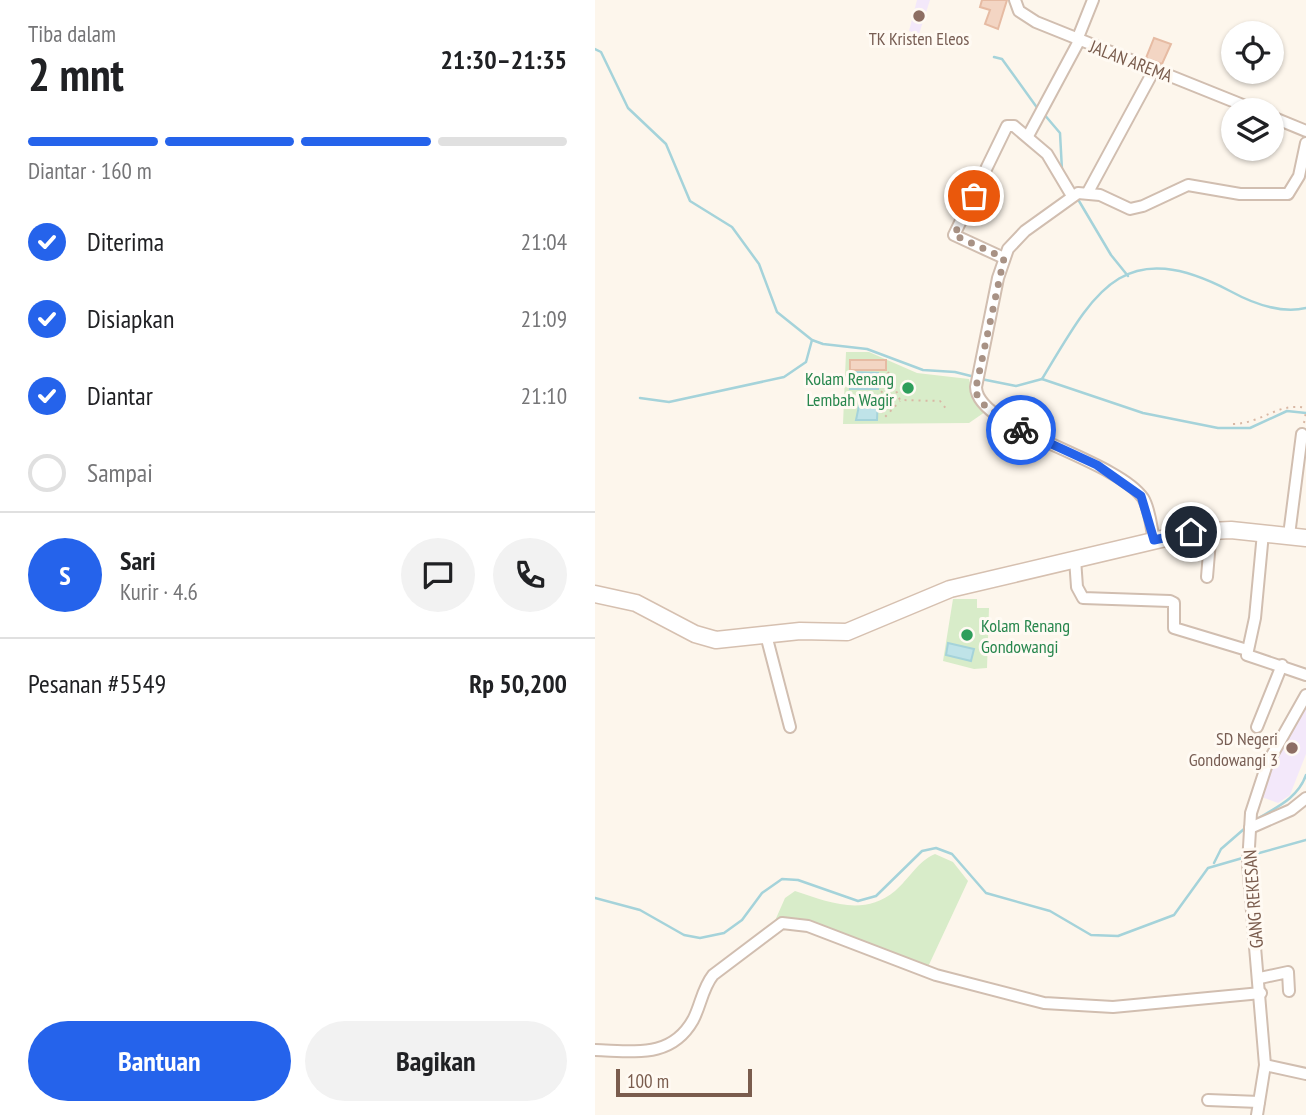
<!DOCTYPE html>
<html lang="id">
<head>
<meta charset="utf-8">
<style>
  :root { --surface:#fff; --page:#f2f2f2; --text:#202124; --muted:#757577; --line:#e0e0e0; --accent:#2563eb }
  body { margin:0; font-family:"PT Sans Narrow",sans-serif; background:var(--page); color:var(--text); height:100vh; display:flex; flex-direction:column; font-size:26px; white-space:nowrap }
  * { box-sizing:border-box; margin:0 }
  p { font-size:23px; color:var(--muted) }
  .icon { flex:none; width:38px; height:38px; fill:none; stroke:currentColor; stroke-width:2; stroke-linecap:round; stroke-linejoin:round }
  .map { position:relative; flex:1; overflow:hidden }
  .sheet { display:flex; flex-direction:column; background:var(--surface); width:595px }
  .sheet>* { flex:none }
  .tools { position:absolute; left:626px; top:21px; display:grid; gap:14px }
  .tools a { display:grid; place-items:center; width:63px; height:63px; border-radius:50%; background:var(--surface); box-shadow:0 2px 5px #0004; font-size:35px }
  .scale { position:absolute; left:21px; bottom:18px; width:136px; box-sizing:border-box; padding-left:7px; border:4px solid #7a5c4d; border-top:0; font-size:19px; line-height:24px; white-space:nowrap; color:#7a5c4d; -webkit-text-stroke:5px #fffaf3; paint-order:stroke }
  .pin { position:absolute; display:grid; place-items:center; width:60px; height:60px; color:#fff; margin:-30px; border:4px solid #fff; border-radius:50%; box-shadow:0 2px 7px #0007 }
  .courier { position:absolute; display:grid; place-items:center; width:70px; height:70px; margin:-35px; border:5px solid #2563eb; border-radius:50%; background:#fff; color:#222; box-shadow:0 2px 9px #0007 }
  .overview em { font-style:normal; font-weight:700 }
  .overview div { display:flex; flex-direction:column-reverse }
  .overview { display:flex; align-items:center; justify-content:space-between; height:119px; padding:0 28px }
  h1 { font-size:46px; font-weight:700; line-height:52px }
  .bar { display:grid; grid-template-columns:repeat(4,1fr); gap:10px 7px; align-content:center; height:84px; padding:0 28px }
  .bar i { height:9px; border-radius:5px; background:var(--line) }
  .bar .current { background:var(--accent) }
  .bar p { grid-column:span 4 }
  .line { display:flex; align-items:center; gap:18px; padding:0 28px; border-top:2px solid var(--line) }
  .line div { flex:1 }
  .round { display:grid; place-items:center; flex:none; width:74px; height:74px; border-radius:37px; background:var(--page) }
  ol { padding:0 28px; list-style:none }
  li { display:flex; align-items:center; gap:21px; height:77px }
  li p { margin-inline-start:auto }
  li .icon { padding:7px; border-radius:50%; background:var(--accent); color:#fff; stroke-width:4 }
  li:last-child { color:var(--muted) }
  li i { width:38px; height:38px; border:4px solid var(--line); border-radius:50% }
  .cta { display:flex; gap:14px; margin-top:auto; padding:14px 28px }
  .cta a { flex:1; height:80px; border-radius:42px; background:var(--accent); color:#fff; font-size:28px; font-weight:700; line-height:80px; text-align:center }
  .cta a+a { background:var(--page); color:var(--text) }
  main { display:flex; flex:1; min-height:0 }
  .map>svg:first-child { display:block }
  .education { fill:#f3e8fa }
  .green { fill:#d8ecc9 }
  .water { fill:#bfe3e8; stroke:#a5d3da; stroke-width:2 }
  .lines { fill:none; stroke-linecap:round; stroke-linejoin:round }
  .stream { stroke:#a5d3da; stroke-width:2.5 }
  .building { fill:#f3d5c3; stroke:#e6bba3; stroke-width:2 }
  .street-casing { stroke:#d1beb0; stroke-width:14 }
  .secondary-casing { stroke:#d6c0b0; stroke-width:19 }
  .path { stroke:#d9b8a5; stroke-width:2; stroke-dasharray:2 5; stroke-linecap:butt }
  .street { stroke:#fff; stroke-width:10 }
  .secondary { stroke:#fff; stroke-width:16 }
  .done { stroke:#a89285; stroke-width:7; stroke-dasharray:0 12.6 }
  .route { stroke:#2563eb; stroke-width:9 }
  .education-dot { fill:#8d6e63; stroke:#fffaf3; stroke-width:2.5 }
  .leisure-dot { fill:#2e9e5b; stroke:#fffaf3; stroke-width:2.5 }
  .labels { text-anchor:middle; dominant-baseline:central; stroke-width:6; stroke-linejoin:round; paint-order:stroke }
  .education-label { font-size:18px; fill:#785e54; stroke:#fffaf3 }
  .street-label { font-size:18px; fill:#7a5c4d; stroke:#fffaf3 }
  .leisure-label { font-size:18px; fill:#27864d; stroke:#fffaf3; text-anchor:end }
</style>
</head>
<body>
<main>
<section class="sheet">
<div class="overview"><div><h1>2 mnt</h1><p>Tiba dalam</p></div><em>21:30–21:35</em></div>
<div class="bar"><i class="current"></i><i class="current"></i><i class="current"></i><i></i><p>Diantar · 160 m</p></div>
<ol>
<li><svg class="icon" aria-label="check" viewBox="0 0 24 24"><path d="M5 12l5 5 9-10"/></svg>Diterima<p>21:04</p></li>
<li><svg class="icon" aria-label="check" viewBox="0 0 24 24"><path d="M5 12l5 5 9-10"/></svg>Disiapkan<p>21:09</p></li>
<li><svg class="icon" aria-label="check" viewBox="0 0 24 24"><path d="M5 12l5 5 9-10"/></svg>Diantar<p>21:10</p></li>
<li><i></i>Sampai</li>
</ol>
<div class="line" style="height:126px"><b class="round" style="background:var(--accent);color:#fff">S</b><div><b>Sari</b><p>Kurir · 4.6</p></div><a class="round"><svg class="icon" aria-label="chat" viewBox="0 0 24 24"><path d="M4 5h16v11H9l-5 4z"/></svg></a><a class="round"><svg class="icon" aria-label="phone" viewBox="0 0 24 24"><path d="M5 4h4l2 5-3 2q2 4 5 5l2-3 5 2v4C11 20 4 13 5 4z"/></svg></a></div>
<div class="line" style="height:91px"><div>Pesanan #5549</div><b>Rp 50,200</b></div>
<div class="cta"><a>Bantuan</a><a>Bagikan</a></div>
</section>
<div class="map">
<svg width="711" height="1115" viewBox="0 0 711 1115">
  <rect width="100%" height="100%" fill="#fdf6ec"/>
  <g class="education">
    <polygon points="322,0 335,0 324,34 314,31"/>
    <polygon points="711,704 711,754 695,795 683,803 664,796 673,771"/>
  </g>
  <g class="green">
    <polygon points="251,352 274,352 322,373 374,379 380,402 390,412 374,423 248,424"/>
    <polygon points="358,599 382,599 382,608 394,608 392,668 379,669 348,661"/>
    <path d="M340 854 358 862 373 881 332 969 272 942 179 923 190 898 200 891C234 902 268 917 300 891 315 878 322 862 340 854Z"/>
  </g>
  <g class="water">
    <polygon points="256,372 283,373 283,389 255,389"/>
    <polygon points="266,396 283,397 282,420 261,420"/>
    <polygon points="353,643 379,649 376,661 351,655"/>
  </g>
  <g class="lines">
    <g class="stream">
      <polyline points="0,49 6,52 33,108 71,144 95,201 137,227 164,264 182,312 217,340 228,344 272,349 328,370 360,372 380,377"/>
      <polyline points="399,57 407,59 443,109"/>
      <polyline points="448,113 465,133 467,170"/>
      <polyline points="484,201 516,255 533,276"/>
      <polyline points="386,379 421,386 447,379 548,413 623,428 655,428 692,411 711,413"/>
      <path d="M447 379C499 293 526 234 635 291 657 303 686 314 711 308"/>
      <polyline points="45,398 74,402 189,377 211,362 217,340"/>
      <path d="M662 819C682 807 703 798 711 775"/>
      <polyline points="657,855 711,840"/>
      <polyline points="619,863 626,849 649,829"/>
      <polyline points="0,898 45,910 89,935 105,938 129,933 147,920 167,893 187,879 203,880 263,901 281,896 327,851 341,848 357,854 391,893 455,911 496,935 523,936 579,915 613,868 651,857"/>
    </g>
  </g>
  <g class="building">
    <polygon points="387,0 412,0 403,29 390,24 395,10 385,7"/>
    <polygon points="559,38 576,44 567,64 551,58"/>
    <rect x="255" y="360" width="36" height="10"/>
  </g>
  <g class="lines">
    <defs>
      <g id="street">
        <polyline points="420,0 424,11 441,22 660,110"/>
        <polyline points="482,40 498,0"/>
        <polyline points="677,117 711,131"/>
        <polyline points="433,136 484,41"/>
        <polyline points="493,192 559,70"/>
        <polyline points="409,258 359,235 412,126 419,126 452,154 477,196"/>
        <polyline points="668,533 660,618 652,655 711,675"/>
        <polyline points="694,535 707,434"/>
        <path d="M559 540C556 527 555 509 548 498 520 458 382 429 381 387L403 278 413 249 430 231 483 193 505 195 535 209 548 206 593 185 645 194H693L704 176 711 143"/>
        <polyline points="480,559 482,587 488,598 575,601 579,603 579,628 652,650"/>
        <polyline points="612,577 616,529"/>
        <polyline points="171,635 195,727"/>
        <polyline points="662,727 687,665"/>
        <polyline points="655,828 696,810 711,798"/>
        <polyline points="665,978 693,972 694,991"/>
        <path d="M0 1050C39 1051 76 1059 98 1020 106 1005 107 989 118 975L187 923 213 926 341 975 449 1003 518 1007 666 993"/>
        <polyline points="670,1065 711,1074"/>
        <polyline points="613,1100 664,1102"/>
        <polyline points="662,1115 670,1065 653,864 656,813 672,764 711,695"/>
      </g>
      <polyline id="secondary" points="0,594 41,603 100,634 121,640 205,631 252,632 355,589 596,532 636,530 711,538"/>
    </defs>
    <use href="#street" class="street-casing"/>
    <use href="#secondary" class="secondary-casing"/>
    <g class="path">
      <polyline points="293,372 305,400 345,401 352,410"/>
      <polyline points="296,380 285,394 288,414 290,417 305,401"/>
      <polyline points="709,423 711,412"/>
      <path d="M638 424C669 423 682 402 711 408"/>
    </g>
    <use href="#street" class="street"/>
    <use href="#secondary" class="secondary"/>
  </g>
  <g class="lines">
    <polyline class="done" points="379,196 359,235 409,258 380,392 390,406 426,430"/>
    <polyline class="route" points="426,430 502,465 546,496 559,540 596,532"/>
  </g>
  <g class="education-dot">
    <circle cx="324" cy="16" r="7"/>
    <circle cx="697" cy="748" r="7"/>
  </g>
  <g class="leisure-dot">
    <circle cx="313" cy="388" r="7"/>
    <circle cx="372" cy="635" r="7"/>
  </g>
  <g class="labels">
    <g class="education-label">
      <text x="324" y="38">TK Kristen Eleos</text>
      <text x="683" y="738" text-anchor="end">SD Negeri<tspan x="683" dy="21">Gondowangi 3</tspan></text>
    </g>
    <g class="street-label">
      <text transform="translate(536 61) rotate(21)">JALAN AREMA</text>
      <text transform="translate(658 899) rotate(-94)">GANG REKESAN</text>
    </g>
    <g class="leisure-label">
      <text x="299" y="378">Kolam Renang<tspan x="299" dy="21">Lembah Wagir</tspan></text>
      <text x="386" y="625" text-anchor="start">Kolam Renang<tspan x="386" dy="21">Gondowangi</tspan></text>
    </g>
  </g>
</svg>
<div class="tools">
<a><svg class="icon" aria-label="locate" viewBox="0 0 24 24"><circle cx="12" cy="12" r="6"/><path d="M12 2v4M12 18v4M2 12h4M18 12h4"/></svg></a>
<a><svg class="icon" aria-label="layers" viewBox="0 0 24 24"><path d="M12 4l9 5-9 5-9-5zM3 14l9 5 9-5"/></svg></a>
</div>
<div class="scale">100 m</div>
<div class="pin" style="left:379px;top:196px;background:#ea580c"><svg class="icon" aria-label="bag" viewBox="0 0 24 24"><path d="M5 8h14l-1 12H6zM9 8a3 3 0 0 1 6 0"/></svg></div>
<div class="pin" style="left:596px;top:532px;background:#1f2937"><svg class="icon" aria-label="home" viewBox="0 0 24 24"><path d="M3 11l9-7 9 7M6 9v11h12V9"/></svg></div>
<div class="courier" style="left:426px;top:430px"><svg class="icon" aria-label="bike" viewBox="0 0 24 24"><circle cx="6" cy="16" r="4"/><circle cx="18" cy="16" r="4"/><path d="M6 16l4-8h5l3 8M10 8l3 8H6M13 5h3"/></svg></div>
</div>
</main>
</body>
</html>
